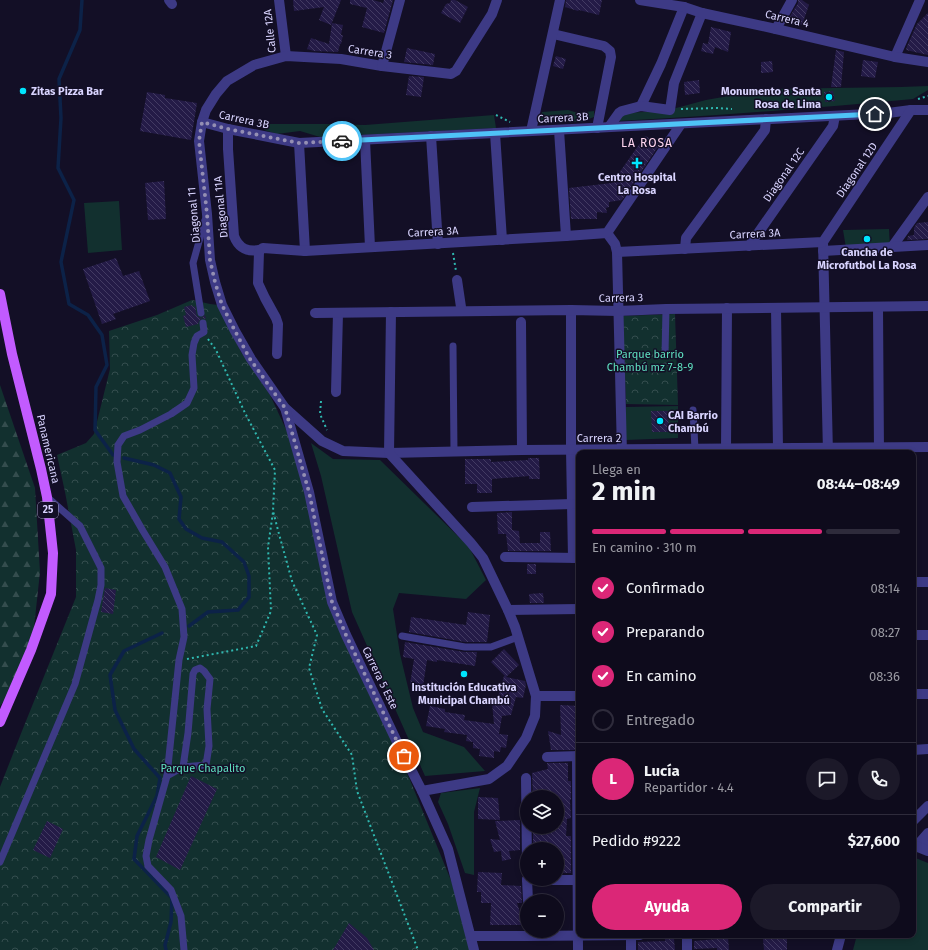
<!DOCTYPE html>
<html lang="es">
<head>
<meta charset="utf-8">
<style>
  :root { --surface:#0e0b1c; --page:#1c1929; --text:#f1f3f6; --muted:#9b9ba3; --line:#2e2b3b; --accent:#db2777 }
  body { margin:0; font-family:"Fira Sans",sans-serif; background:var(--page); color:var(--text); height:100vh; display:flex; flex-direction:column; font-size:15px; white-space:nowrap }
  * { box-sizing:border-box; margin:0 }
  p { font-size:13px; color:var(--muted) }
  .icon { flex:none; width:22px; height:22px; fill:none; stroke:currentColor; stroke-width:2; stroke-linecap:round; stroke-linejoin:round }
  .map { position:relative; flex:1; overflow:hidden }
  .sheet { position:absolute; left:576px; top:450px; width:340px; height:488px; display:flex; flex-direction:column; background:var(--surface); border-radius:8px; box-shadow:0 2px 6px #0003,0 0 0 1px var(--line) }
  .sheet>* { flex:none }
  .buttons { position:absolute; left:520px; top:790px; display:grid; gap:8px }
  .buttons a { display:grid; place-items:center; width:44px; height:44px; border-radius:50%; background:var(--surface); box-shadow:0 2px 6px #0003,0 0 0 1px var(--line); font-size:20px }
  .pin { position:absolute; display:grid; place-items:center; width:34px; height:34px; color:#fff; margin:-17px; border:2px solid #fff; border-radius:50%; box-shadow:0 1px 4px #0007 }
  .courier { position:absolute; display:grid; place-items:center; width:40px; height:40px; margin:-20px; border:3px solid #4fc3f7; border-radius:50%; background:#fff; color:#222; box-shadow:0 1px 5px #0007 }
  .head em { font-style:normal; font-weight:700 }
  .head div { display:flex; flex-direction:column-reverse }
  .head { display:flex; align-items:center; justify-content:space-between; height:68px; padding:0 16px }
  h1 { font-size:26px; font-weight:700; line-height:30px }
  .bar { display:grid; grid-template-columns:repeat(4,1fr); gap:6px 4px; align-content:center; height:48px; padding:0 16px }
  .bar i { height:5px; border-radius:3px; background:var(--line) }
  .bar .current { background:var(--accent) }
  .bar p { grid-column:span 4 }
  .line { display:flex; align-items:center; gap:10px; padding:0 16px; border-top:1px solid var(--line) }
  .line div { flex:1 }
  .round { display:grid; place-items:center; flex:none; width:42px; height:42px; border-radius:21px; background:var(--page) }
  ol { padding:0 16px; list-style:none }
  li { display:flex; align-items:center; gap:12px; height:44px }
  li p { margin-inline-start:auto }
  li .icon { padding:4px; border-radius:50%; background:var(--accent); color:#fff; stroke-width:4 }
  li:last-child { color:var(--muted) }
  li i { width:22px; height:22px; border:2px solid var(--line); border-radius:50% }
  .primary-button { display:flex; gap:8px; margin-top:auto; padding:8px 16px }
  .primary-button a { flex:1; height:46px; border-radius:24px; background:var(--accent); color:#fff; font-size:16px; font-weight:700; line-height:46px; text-align:center }
  .primary-button a+a { background:var(--page); color:var(--text) }
  .map>svg:first-child { display:block }
  .grass { fill:#12302f }
  .forest { fill:url(#forest-firs) }
  .park { fill:url(#park-crowns) }
  .lines { fill:none; stroke-linecap:round; stroke-linejoin:round }
  .stream { stroke:#0c2248; stroke-width:3.5 }
  .building { fill:url(#building-back-hatch) }
  .path { stroke:#2fb8b0; stroke-width:2; stroke-dasharray:2 3; stroke-linecap:butt }
  .service { stroke:#3d3a85; stroke-width:7 }
  .pedestrian { stroke:#3d3a85; stroke-width:10 }
  .minor { stroke:#3d3a85; stroke-width:10 }
  .tertiary { stroke:#3d3a85; stroke-width:10 }
  .primary { stroke:#c25bff; stroke-width:10 }
  .done { stroke:#948fb3; stroke-width:4; stroke-dasharray:0 7.2 }
  .route { stroke:#4fc3f7; stroke-width:5 }
  .poi-dot { fill:#00e5ff; stroke:#130f26; stroke-width:1.5 }
  .labels { text-anchor:middle; dominant-baseline:central; stroke-width:3; stroke-linejoin:round; paint-order:stroke }
  .shield { fill:#130f26; stroke:#9e99be; stroke-width:1 }
  .shield-label { font-size:10px; font-weight:bold; fill:#d9d4ff }
  .street-label { font-size:11px; fill:#d9d4ff; stroke:#130f26 }
  .poi-label { font-size:11px; font-weight:bold; fill:#d9d4ff; stroke:#130f26 }
  .park-label { font-size:11px; fill:#5fe0c0; stroke:#130f26 }
  .neighbourhood-label { font-size:12px; letter-spacing:1px; fill:#ffd6f0; stroke:#130f26 }
</style>
</head>
<body>
<div class="map">
<svg width="928" height="950" viewBox="0 0 928 950">
  <defs>
    <pattern id="forest-firs" width="22" height="20" patternUnits="userSpaceOnUse"><rect width="22" height="20" fill="#12302f"/><path d="M5 1l3.5 6h-7zM16 11l3.5 6h-7z" fill="#344d4e"/></pattern>
    <pattern id="park-crowns" width="20" height="18" patternUnits="userSpaceOnUse"><rect width="20" height="18" fill="#12302f"/><path d="M2 6a3 3 0 1 1 6 0M12 15a3 3 0 1 1 6 0" fill="none" stroke="#344d4e"/></pattern>
    <pattern id="building-back-hatch" width="6" height="6" patternUnits="userSpaceOnUse"><rect width="6" height="6" fill="#241b47"/><path d="M-1 5l2 2M0 0l6 6M5-1l2 2" fill="none" stroke="#433b63"/></pattern>
  </defs>
  <rect width="100%" height="100%" fill="#130f26"/>
  <g class="grass">
    <path d="M928 86V90L913 99C815 108 716 116 617 121L623 113 665 111 706 100 768 89 901 87Z"/>
    <polygon points="568,110 578,113 594,111 594,117 581,122 540,122 542,112"/>
    <polygon points="494,115 496,128 320,137 300,131 277,134 264,130 264,124 326,124 365,125"/>
    <polygon points="119,201 122,250 88,253 84,203"/>
    <polygon points="889,229 890,247 846,248 843,230"/>
    <polygon points="678,406 678,438 626,440 626,407"/>
    <polygon points="311,443 333,459 380,460 469,547 486,580 466,599 399,593 393,609 400,654 413,708 423,732 464,747 485,771 425,776 352,612 321,476"/>
    <polygon points="480,788 474,812 474,875 465,873 448,824 438,802 441,793"/>
    <polygon points="913,857 928,863 928,950 853,950 857,935 913,935"/>
  </g>
  <polygon class="forest" points="0,385 35,488 40,572 30,664 0,706"/>
  <g class="park">
    <polygon points="192,300 210,304 218,305 241,352 270,395 290,438 342,631 410,780 452,883 471,950 0,950 0,787 22,731 76,597 76,550 65,492 57,455 86,443 94,434 110,369 109,331 157,315"/>
    <polygon points="675,314 678,405 626,404 623,316"/>
  </g>
  <g class="lines">
    <g class="stream">
      <polyline points="82,0 80,30 59,79 61,118 58,168 74,200 61,262 69,304 88,315 102,335 107,365 96,387 95,430 113,455"/>
      <polyline points="124,458 154,465 170,473 181,497 179,519 186,529 202,538 222,542 244,562 249,576 249,597 238,610 208,612 189,626"/>
      <polyline points="162,633 124,651 110,675 115,710 134,749 160,778 157,796 137,836 134,859 172,898 171,922 165,945 166,950"/>
    </g>
  </g>
  <g class="building">
    <polygon points="293,0 341,0 331,25 319,20 324,7 294,11"/>
    <polygon points="350,0 373,0 383,3 384,0 393,0 384,33 362,27 367,8 350,4"/>
    <polygon points="451,0 455,0 468,7 460,23 441,13 446,4 450,3"/>
    <polygon points="566,0 602,0 599,15 579,10 578,11 565,7"/>
    <polygon points="798,0 802,0 809,5 802,25 786,23 798,3"/>
    <polygon points="928,13 928,55 906,50 907,46 917,24"/>
    <polygon points="332,23 343,25 341,35 343,35 341,44 340,44 338,52 314,51 307,49 311,38 329,44"/>
    <polygon points="711,27 731,32 728,52 715,47 713,54 701,51 703,43 708,44"/>
    <polygon points="407,48 435,54 433,65 404,62"/>
    <polygon points="836,50 844,52 841,87 831,87"/>
    <polygon points="556,56 566,59 563,69 553,66"/>
    <polygon points="863,60 878,62 875,78 861,76"/>
    <polygon points="772,61 773,72 761,73 761,62"/>
    <polygon points="409,76 424,77 421,97 406,95"/>
    <polygon points="699,80 700,93 685,95 684,82"/>
    <polygon points="833,91 835,101 825,102 824,92"/>
    <polygon points="147,92 165,95 165,98 197,103 191,140 140,131"/>
    <polygon points="645,136 660,144 622,200 609,202 609,207 606,208 607,213 597,212 597,219 571,219 569,188 612,183"/>
    <polygon points="164,181 166,219 148,220 145,183"/>
    <polygon points="928,222 928,239 907,240 908,236 914,235 914,228 917,223"/>
    <polygon points="116,258 123,276 139,271 150,301 113,314 116,319 102,324 83,269"/>
    <polygon points="192,305 193,307 195,306 197,316 201,318 205,315 206,319 202,318 199,321 198,324 186,327 183,316 186,315 184,307"/>
    <polygon points="651,411 668,411 669,432 652,432"/>
    <polygon points="528,458 539,458 540,479 529,479 529,476 492,479 492,493 477,493 477,484 465,484 465,459 491,459 491,462 528,460"/>
    <polygon points="512,512 512,530 519,531 520,543 540,543 540,532 550,532 551,551 508,551 506,534 498,534 497,513"/>
    <rect x="527" y="564" width="9" height="10"/>
    <polygon points="105,588 116,590 113,614 101,612"/>
    <polygon points="543,593 544,603 530,603 529,594"/>
    <polygon points="468,612 490,615 487,642 465,642 409,632 411,617 466,625"/>
    <polygon points="405,642 464,652 477,652 475,666 437,660 437,662 427,660 423,686 410,684 414,659 403,657"/>
    <polygon points="504,649 519,665 506,677 525,681 526,685 523,698 516,697 511,715 502,716 499,734 508,735 506,748 501,747 500,752 494,751 494,758 479,756 480,749 473,748 473,742 466,741 467,735 444,732 445,729 426,726 430,706 445,709 445,712 465,715 464,720 494,724 492,703 497,701 504,676 505,676 491,662"/>
    <polygon points="560,705 579,706 579,750 551,750 548,731 561,735"/>
    <polygon points="547,763 568,763 568,781 571,781 571,800 570,800 571,818 567,819 566,836 571,836 571,873 557,873 557,846 533,849 533,827 557,827 557,797 533,797 532,773 548,769"/>
    <polygon points="191,776 217,789 180,870 156,857"/>
    <polygon points="478,797 498,798 500,820 478,819"/>
    <polygon points="520,820 520,850 509,851 511,859 502,861 501,851 494,852 490,839 500,840 495,821"/>
    <polygon points="47,821 63,829 50,858 33,850"/>
    <polygon points="478,872 502,873 501,885 521,886 522,903 517,903 524,925 490,925 491,903 481,903 481,892 477,892"/>
    <polygon points="349,923 367,938 374,950 333,950"/>
    <polygon points="728,937 729,950 717,950 717,948 694,949 694,941 717,939 717,938"/>
    <polygon points="772,938 772,939 787,938 787,950 764,950 763,939"/>
    <polygon points="665,939 674,939 675,950 638,950 638,942 665,941"/>
  </g>
  <g class="lines">
    <g class="path">
      <polyline points="918,99 928,96"/>
      <polyline points="681,109 717,108 732,109"/>
      <polyline points="496,115 510,122"/>
      <polyline points="453,253 456,271"/>
      <polyline points="208,339 216,350 245,413 275,470 273,511 279,534 292,581 317,635 309,668 322,709 352,755 357,791 418,950"/>
      <polyline points="321,401 320,414 327,430"/>
      <polyline points="187,659 256,646 271,611 268,547 273,512"/>
    </g>
    <g class="service">
      <polyline points="201,313 193,263 205,220"/>
      <polyline points="453,346 454,452"/>
      <polyline points="665,354 666,309"/>
      <polyline points="693,410 695,449"/>
      <polyline points="402,636 465,647 491,647 518,637"/>
      <polyline points="167,776 183,767 206,765 209,746 207,709 210,679 204,671 200,668 195,670 193,674 188,733 183,767"/>
      <polyline points="0,862 75,684 98,600 101,585 101,568 80,526 47,497"/>
      <polyline points="184,950 181,916 171,890 148,866 146,856 149,840 167,776 179,660 184,637 182,609 165,567 143,531 123,496 117,462 118,445 124,436 140,430 171,414 187,403 194,388 192,355 194,343 197,336 204,332 203,323"/>
    </g>
    <g class="pedestrian">
      <path d="M228 129V149L234 236C239 249 248 252 260 250"/>
      <polyline points="607,233 615,244 617,252 622,453"/>
      <polyline points="823,242 828,453"/>
      <polyline points="457,280 461,307"/>
      <polyline points="878,307 879,453"/>
      <polyline points="776,308 778,449"/>
      <polyline points="571,310 571,450 573,558"/>
      <polyline points="521,322 522,450"/>
      <polyline points="336,392 338,313"/>
      <polyline points="726,449 727,308"/>
      <polyline points="472,507 572,504"/>
      <polyline points="505,557 579,558"/>
      <polyline points="913,582 928,582"/>
      <polyline points="508,610 579,609"/>
      <polyline points="913,635 928,635"/>
      <polyline points="913,750 928,749"/>
      <polyline points="577,756 578,950"/>
      <polyline points="547,757 579,756"/>
      <polyline points="526,778 527,862"/>
      <polyline points="928,833 921,841 928,845"/>
      <polyline points="527,879 528,901"/>
      <polyline points="527,880 577,880"/>
      <polyline points="631,935 631,950"/>
    </g>
    <g class="minor">
      <polyline points="169,0 172,4"/>
      <polyline points="279,0 286,56"/>
      <polyline points="497,0 492,14 461,63 456,71 451,74 382,66 341,59 286,56 254,65 227,81 216,94 206,110 202,122 199,141 207,214 210,260 215,282 222,305 235,331 251,359 285,408 322,441 343,451 389,453 522,450 928,447"/>
      <polyline points="776,29 792,0"/>
      <polyline points="553,34 604,46 610,51 611,57 597,128"/>
      <polyline points="895,57 920,0"/>
      <polyline points="382,66 400,0"/>
      <polyline points="641,106 661,64 684,7"/>
      <polyline points="202,122 228,129 299,143 888,113 911,110 928,110"/>
      <polyline points="609,127 619,113 622,111 641,106 670,110 674,83 702,13"/>
      <polyline points="559,130 566,236"/>
      <polyline points="531,131 560,0"/>
      <polyline points="495,133 502,240"/>
      <polyline points="431,136 438,244"/>
      <polyline points="365,140 370,247"/>
      <polyline points="299,143 305,251"/>
      <polyline points="749,246 833,126 835,116"/>
      <polyline points="892,247 928,197"/>
      <polyline points="685,249 686,238 765,130 766,119"/>
      <polyline points="823,251 928,245"/>
      <polyline points="617,252 823,242 911,110"/>
      <polyline points="391,312 389,453 471,543 483,558 508,610 515,627 536,696 535,716 526,738 507,766 489,779 422,791"/>
      <polyline points="315,313 571,310 618,311 666,309 928,306"/>
      <polyline points="277,354 278,324 276,318 265,298 258,283 259,252 260,250 263,248 305,251 566,236 607,233 681,124"/>
      <polyline points="285,408 309,492 332,602 346,635 398,744 422,791 448,849 474,950"/>
      <polyline points="913,694 928,694"/>
      <polyline points="536,696 579,696"/>
      <polyline points="913,821 928,806"/>
      <polyline points="913,845 928,851"/>
      <polyline points="687,935 687,950"/>
      <polyline points="471,936 528,936 640,935"/>
      <polyline points="837,950 841,935"/>
    </g>
    <polyline class="tertiary" points="640,0 684,7 702,13 776,29 895,57 928,62"/>
    <polyline class="primary" points="0,294 12,354 41,469 47,497 53,553 51,594 31,650 0,722"/>
  </g>
  <g class="lines">
    <polyline class="done" points="342,141 299,143 228,129 202,122 199,141 207,214 210,260 215,282 222,305 235,331 250,359 285,408 309,492 332,602 346,635 404,756"/>
    <polyline class="route" points="342,141 875,114"/>
  </g>
  <g class="poi-dot">
    <circle cx="23" cy="91" r="4"/>
    <circle cx="829" cy="97" r="4"/>
    <path d="M635 157h4v4h4v4h-4v4h-4v-4h-4v-4h4z"/>
    <circle cx="867" cy="239" r="4"/>
    <circle cx="660" cy="421" r="4"/>
    <circle cx="464" cy="674" r="4"/>
  </g>
  <g class="labels">
    <rect class="shield" x="38" y="502" width="20" height="16" rx="3"/>
    <g class="shield-label">
      <text x="48" y="510">25</text>
    </g>
    <g class="street-label">
      <text transform="translate(787 19) rotate(13)">Carrera 4</text>
      <text transform="translate(270 31) rotate(-96)">Calle 12A</text>
      <text transform="translate(370 52) rotate(9)">Carrera 3</text>
      <text transform="translate(563 118) rotate(-3)">Carrera 3B</text>
      <text transform="translate(244 120) rotate(12)">Carrera 3B</text>
      <text transform="translate(857 170) rotate(-56)">Diagonal 12D</text>
      <text transform="translate(784 175) rotate(-55)">Diagonal 12C</text>
      <text transform="translate(221 207) rotate(-96)">Diagonal 11A</text>
      <text transform="translate(194 215) rotate(-95)">Diagonal 11</text>
      <text transform="translate(433 232) rotate(-3)">Carrera 3A</text>
      <text transform="translate(755 234) rotate(-3)">Carrera 3A</text>
      <text transform="translate(621 298) rotate(-1)">Carrera 3</text>
      <text x="599" y="438">Carrera 2</text>
      <text transform="translate(48 449) rotate(77)">Panamericana</text>
      <text transform="translate(380 678) rotate(64)">Carrera 5 Este</text>
    </g>
    <g class="poi-label">
      <text x="31" y="91" text-anchor="start">Zitas Pizza Bar</text>
      <text x="821" y="91" text-anchor="end">Monumento a Santa<tspan x="821" dy="13">Rosa de Lima</tspan></text>
      <text x="637" y="177">Centro Hospital<tspan x="637" dy="13">La Rosa</tspan></text>
      <text x="867" y="252">Cancha de<tspan x="867" dy="13">Microfutbol La Rosa</tspan></text>
      <text x="668" y="415" text-anchor="start">CAI Barrio<tspan x="668" dy="13">Chambú</tspan></text>
      <text x="464" y="687">Institución Educativa<tspan x="464" dy="13">Municipal Chambú</tspan></text>
    </g>
    <g class="park-label">
      <text x="650" y="354">Parque barrio<tspan x="650" dy="13">Chambú mz 7-8-9</tspan></text>
      <text x="203" y="768">Parque Chapalito</text>
    </g>
    <g class="neighbourhood-label">
      <text x="647" y="143">LA ROSA</text>
    </g>
  </g>
</svg>
<div class="buttons">
<a><svg class="icon" aria-label="layers" viewBox="0 0 24 24"><path d="M12 4l9 5-9 5-9-5zM3 14l9 5 9-5"/></svg></a>
<a>+</a>
<a>−</a>
</div>
<div class="pin" style="left:404px;top:756px;background:#ea580c"><svg class="icon" aria-label="bag" viewBox="0 0 24 24"><path d="M5 8h14l-1 12H6zM9 8a3 3 0 0 1 6 0"/></svg></div>
<div class="pin" style="left:875px;top:114px;background:#1f2937"><svg class="icon" aria-label="home" viewBox="0 0 24 24"><path d="M3 11l9-7 9 7M6 9v11h12V9"/></svg></div>
<div class="courier" style="left:342px;top:141px"><svg class="icon" aria-label="car" viewBox="0 0 24 24"><path d="M5 17H2v-5l4-1 3-4h7l3 4 3 1v5h-3M9 17h6M6 11h13"/><circle cx="7" cy="17" r="2"/><circle cx="17" cy="17" r="2"/></svg></div>
<section class="sheet">
<div class="head"><div><h1>2 min</h1><p>Llega en</p></div><em>08:44–08:49</em></div>
<div class="bar"><i class="current"></i><i class="current"></i><i class="current"></i><i></i><p>En camino · 310 m</p></div>
<ol>
<li><svg class="icon" aria-label="check" viewBox="0 0 24 24"><path d="M5 12l5 5 9-10"/></svg>Confirmado<p>08:14</p></li>
<li><svg class="icon" aria-label="check" viewBox="0 0 24 24"><path d="M5 12l5 5 9-10"/></svg>Preparando<p>08:27</p></li>
<li><svg class="icon" aria-label="check" viewBox="0 0 24 24"><path d="M5 12l5 5 9-10"/></svg>En camino<p>08:36</p></li>
<li><i></i>Entregado</li>
</ol>
<div class="line" style="height:72px"><b class="round" style="background:var(--accent);color:#fff">L</b><div><b>Lucía</b><p>Repartidor · 4.4</p></div><a class="round"><svg class="icon" aria-label="chat" viewBox="0 0 24 24"><path d="M4 5h16v11H9l-5 4z"/></svg></a><a class="round"><svg class="icon" aria-label="phone" viewBox="0 0 24 24"><path d="M5 4h4l2 5-3 2q2 4 5 5l2-3 5 2v4C11 20 4 13 5 4z"/></svg></a></div>
<div class="line" style="height:52px"><div>Pedido #9222</div><b>$27,600</b></div>
<div class="primary-button"><a>Ayuda</a><a>Compartir</a></div>
</section>
</div>
</body>
</html>
